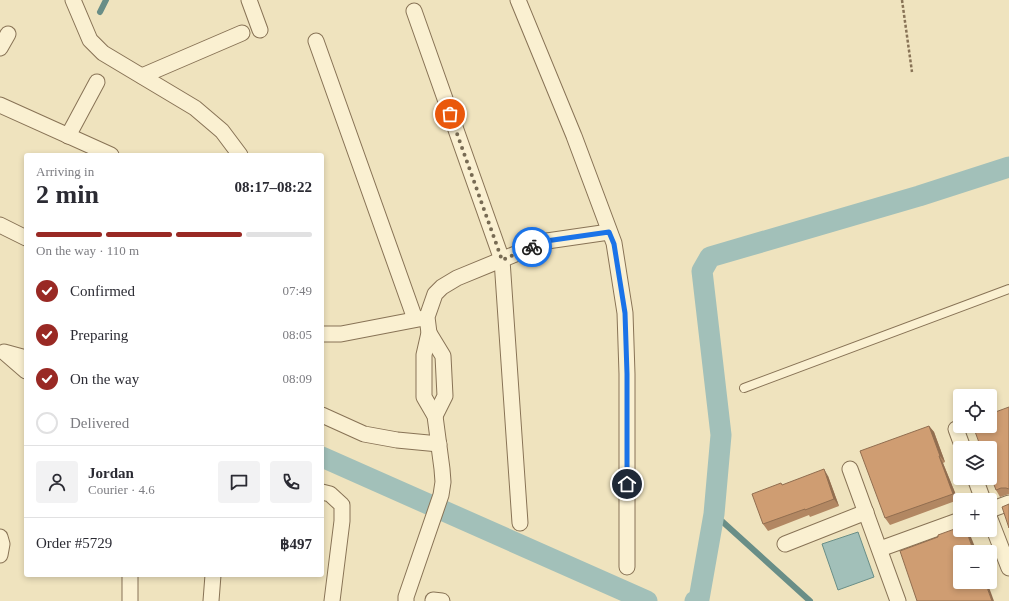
<!DOCTYPE html>
<html lang="en">
<head>
<meta charset="utf-8">
<style>
  :root { --surface:#fff; --page:#f2f2f3; --text:#2b2b33; --muted:#7c7c81; --line:#e1e1e2; --accent:#992924 }
  body { margin:0; font-family:Georgia,serif; background:var(--page); color:var(--text); height:100vh; display:flex; flex-direction:column; font-size:15px; white-space:nowrap }
  * { box-sizing:border-box; margin:0 }
  p { font-size:13px; color:var(--muted) }
  .icon { flex:none; width:22px; height:22px; fill:none; stroke:currentColor; stroke-width:2; stroke-linecap:round; stroke-linejoin:round }
  .map { position:relative; flex:1; overflow:hidden }
  .drawer { position:absolute; left:24px; top:153px; width:300px; height:424px; display:flex; flex-direction:column; background:var(--surface); border-radius:4px; box-shadow:0 2px 6px #0003 }
  .drawer>* { flex:none }
  .tools { position:absolute; left:953px; top:389px; display:grid; gap:8px }
  .tools a { display:grid; place-items:center; width:44px; height:44px; border-radius:4px; background:var(--surface); box-shadow:0 2px 6px #0003; font-size:20px }
  .pin { position:absolute; display:grid; place-items:center; width:34px; height:34px; color:#fff; margin:-17px; border:2px solid #fff; border-radius:50%; box-shadow:0 1px 4px #0007 }
  .courier { position:absolute; display:grid; place-items:center; width:40px; height:40px; margin:-20px; border:3px solid #1a73e8; border-radius:50%; background:#fff; color:#222; box-shadow:0 1px 5px #0007 }
  .overview em { font-style:normal; font-weight:700 }
  .overview div { display:flex; flex-direction:column-reverse }
  .overview { display:flex; align-items:center; justify-content:space-between; height:68px; padding:0 12px }
  h1 { font-size:26px; font-weight:700; line-height:30px }
  .bar { display:grid; grid-template-columns:repeat(4,1fr); gap:6px 4px; align-content:center; height:48px; padding:0 12px }
  .bar i { height:5px; border-radius:3px; background:var(--line) }
  .bar .current { background:var(--accent) }
  .bar p { grid-column:span 4 }
  .line { display:flex; align-items:center; gap:10px; padding:0 12px; border-top:1px solid var(--line) }
  .line div { flex:1 }
  .round { display:grid; place-items:center; flex:none; width:42px; height:42px; border-radius:4px; background:var(--page) }
  ol { padding:0 12px; list-style:none }
  li { display:flex; align-items:center; gap:12px; height:44px }
  li p { margin-inline-start:auto }
  li .icon { padding:4px; border-radius:50%; background:var(--accent); color:#fff; stroke-width:4 }
  li:last-child { color:var(--muted) }
  li i { width:22px; height:22px; border:2px solid var(--line); border-radius:50% }
  .map>svg:first-child { display:block }
  .water { fill:#a2c0b9; stroke:#698e87 }
  .lines { fill:none; stroke-linecap:round; stroke-linejoin:round }
  .stream { stroke:#698e87; stroke-width:6 }
  .canal { stroke:#a2c0b9; stroke-width:21 }
  .lane-casing { stroke:#887356; stroke-width:10 }
  .street-casing { stroke:#887356; stroke-width:17 }
  .path { stroke:#887356; stroke-width:2.5; stroke-dasharray:3 2; stroke-linecap:butt }
  .lane { stroke:#faf0d1; stroke-width:8 }
  .street { stroke:#faf0d1; stroke-width:15 }
  .wall { fill:#b28762 }
  .shaded-wall { fill:#916e50 }
  .building { fill:#cf9d72; stroke:#916e50 }
  .done { stroke:#776b54; stroke-width:4; stroke-dasharray:0 7.2 }
  .route { stroke:#1a73e8; stroke-width:5 }
</style>
</head>
<body>
<div class="map">
<svg width="1009" height="601" viewBox="0 0 1009 601">
  <rect width="100%" height="100%" fill="#efe3be"/>
  <polygon class="water" points="858,532 874,577 838,590 822,544"/>
  <g class="lines">
    <g class="stream">
      <polyline points="100,12 106,0"/>
      <polyline points="714,514 810,601"/>
    </g>
    <g class="canal">
      <polyline points="322,457 647,601"/>
      <polyline points="695,601 699,599 714,514 721,435 702,271 710,257 919,196 1009,167"/>
    </g>
    <defs>
      <polyline id="lane" points="744,388 1009,289"/>
      <g id="street">
        <polyline points="73,0 90,40 103,53 195,108 222,131 240,155"/>
        <polyline points="249,0 260,30"/>
        <polyline points="518,0 574,136 614,243 625,313 627,374 627,567"/>
        <polyline points="414,11 502,260 520,523"/>
        <polyline points="316,41 415,319"/>
        <polyline points="0,48 8,34"/>
        <polyline points="142,76 242,33"/>
        <polyline points="0,105 111,155"/>
        <polyline points="68,136 97,82"/>
        <polyline points="0,225 26,238"/>
        <polyline points="429,333 443,356 445,396 435,416"/>
        <polyline points="322,334 341,334 424,318"/>
        <polyline points="26,358 4,352 26,371"/>
        <polyline points="322,415 364,434 397,440 439,444"/>
        <polyline points="956,429 963,448"/>
        <polyline points="850,469 898,601"/>
        <polyline points="975,478 983,500"/>
        <polyline points="322,492 330,494 342,505 342,521 332,601"/>
        <polyline points="990,510 1009,503"/>
        <polyline points="990,519 1009,568"/>
        <polyline points="0,537 2,544 0,555"/>
        <polyline points="785,544 866,512"/>
        <polyline points="880,549 960,520"/>
        <polyline points="130,575 130,601"/>
        <polyline points="433,600 442,601"/>
        <polyline points="211,601 213,575"/>
        <polyline points="406,601 406,597 441,495 443,482 442,469 435,416 424,397 424,355 429,333 427,317 435,294 442,287 457,278 547,241 609,232"/>
      </g>
    </defs>
    <use href="#lane" class="lane-casing"/>
    <use href="#street" class="street-casing"/>
    <polyline class="path" points="902,0 912,72"/>
    <use href="#lane" class="lane"/>
    <use href="#street" class="street"/>
  </g>
  <g class="wall">
    <polygon points="1009,407 1009,494 1000,497 996,490"/>
    <polygon points="929,426 934,432 945,462 943,463 958,500 890,525 885,518"/>
    <polygon points="828,476 839,506 810,517 809,515 768,531 763,524 782,485"/>
  </g>
  <g class="shaded-wall">
    <polygon points="929,426 934,432 945,462 940,456"/>
    <polygon points="939,456 943,463 958,500 953,494"/>
    <polygon points="824,469 828,476 839,506 834,499"/>
    <polygon points="966,530 968,530 969,532 977,552 974,552"/>
    <polygon points="985,582 987,582 994,601 992,601"/>
  </g>
  <g class="building">
    <polygon points="1009,407 1009,489 1006,488 1001,488 996,490 990,474 990,448 981,448 973,426 990,426 990,414"/>
    <polygon points="929,426 940,456 939,456 953,494 885,518 860,451"/>
    <polygon points="824,469 834,499 805,510 805,509 763,524 752,494 781,483 782,485"/>
    <polygon points="1009,504 1009,528 1002,507"/>
    <polygon points="960,527 960,530 966,530 974,552 960,552 960,582 985,582 992,601 917,601 900,551 938,537 938,535"/>
  </g>
  <g class="lines">
    <polyline class="done" points="450,114 502,260 532,247"/>
    <polyline class="route" points="532,247 546,241 609,232 614,244 625,313 627,374 627,484"/>
  </g>
</svg>
<div class="tools">
<a><svg class="icon" aria-label="locate" viewBox="0 0 24 24"><circle cx="12" cy="12" r="6"/><path d="M12 2v4M12 18v4M2 12h4M18 12h4"/></svg></a>
<a><svg class="icon" aria-label="layers" viewBox="0 0 24 24"><path d="M12 4l9 5-9 5-9-5zM3 14l9 5 9-5"/></svg></a>
<a>+</a>
<a>−</a>
</div>
<div class="pin" style="left:450px;top:114px;background:#ea580c"><svg class="icon" aria-label="bag" viewBox="0 0 24 24"><path d="M5 8h14l-1 12H6zM9 8a3 3 0 0 1 6 0"/></svg></div>
<div class="pin" style="left:627px;top:484px;background:#1f2937"><svg class="icon" aria-label="home" viewBox="0 0 24 24"><path d="M3 11l9-7 9 7M6 9v11h12V9"/></svg></div>
<div class="courier" style="left:532px;top:247px"><svg class="icon" aria-label="bike" viewBox="0 0 24 24"><circle cx="6" cy="16" r="4"/><circle cx="18" cy="16" r="4"/><path d="M6 16l4-8h5l3 8M10 8l3 8H6M13 5h3"/></svg></div>
<section class="drawer">
<div class="overview"><div><h1>2 min</h1><p>Arriving in</p></div><em>08:17–08:22</em></div>
<div class="bar"><i class="current"></i><i class="current"></i><i class="current"></i><i></i><p>On the way · 110 m</p></div>
<ol>
<li><svg class="icon" aria-label="check" viewBox="0 0 24 24"><path d="M5 12l5 5 9-10"/></svg>Confirmed<p>07:49</p></li>
<li><svg class="icon" aria-label="check" viewBox="0 0 24 24"><path d="M5 12l5 5 9-10"/></svg>Preparing<p>08:05</p></li>
<li><svg class="icon" aria-label="check" viewBox="0 0 24 24"><path d="M5 12l5 5 9-10"/></svg>On the way<p>08:09</p></li>
<li><i></i>Delivered</li>
</ol>
<div class="line" style="height:72px"><a class="round"><svg class="icon" aria-label="person" viewBox="0 0 24 24"><circle cx="12" cy="8" r="4"/><path d="M4 21q1-7 8-7t8 7"/></svg></a><div><b>Jordan</b><p>Courier · 4.6</p></div><a class="round"><svg class="icon" aria-label="chat" viewBox="0 0 24 24"><path d="M4 5h16v11H9l-5 4z"/></svg></a><a class="round"><svg class="icon" aria-label="phone" viewBox="0 0 24 24"><path d="M5 4h4l2 5-3 2q2 4 5 5l2-3 5 2v4C11 20 4 13 5 4z"/></svg></a></div>
<div class="line" style="height:52px"><div>Order #5729</div><b>฿497</b></div>
</section>
</div>
</body>
</html>
